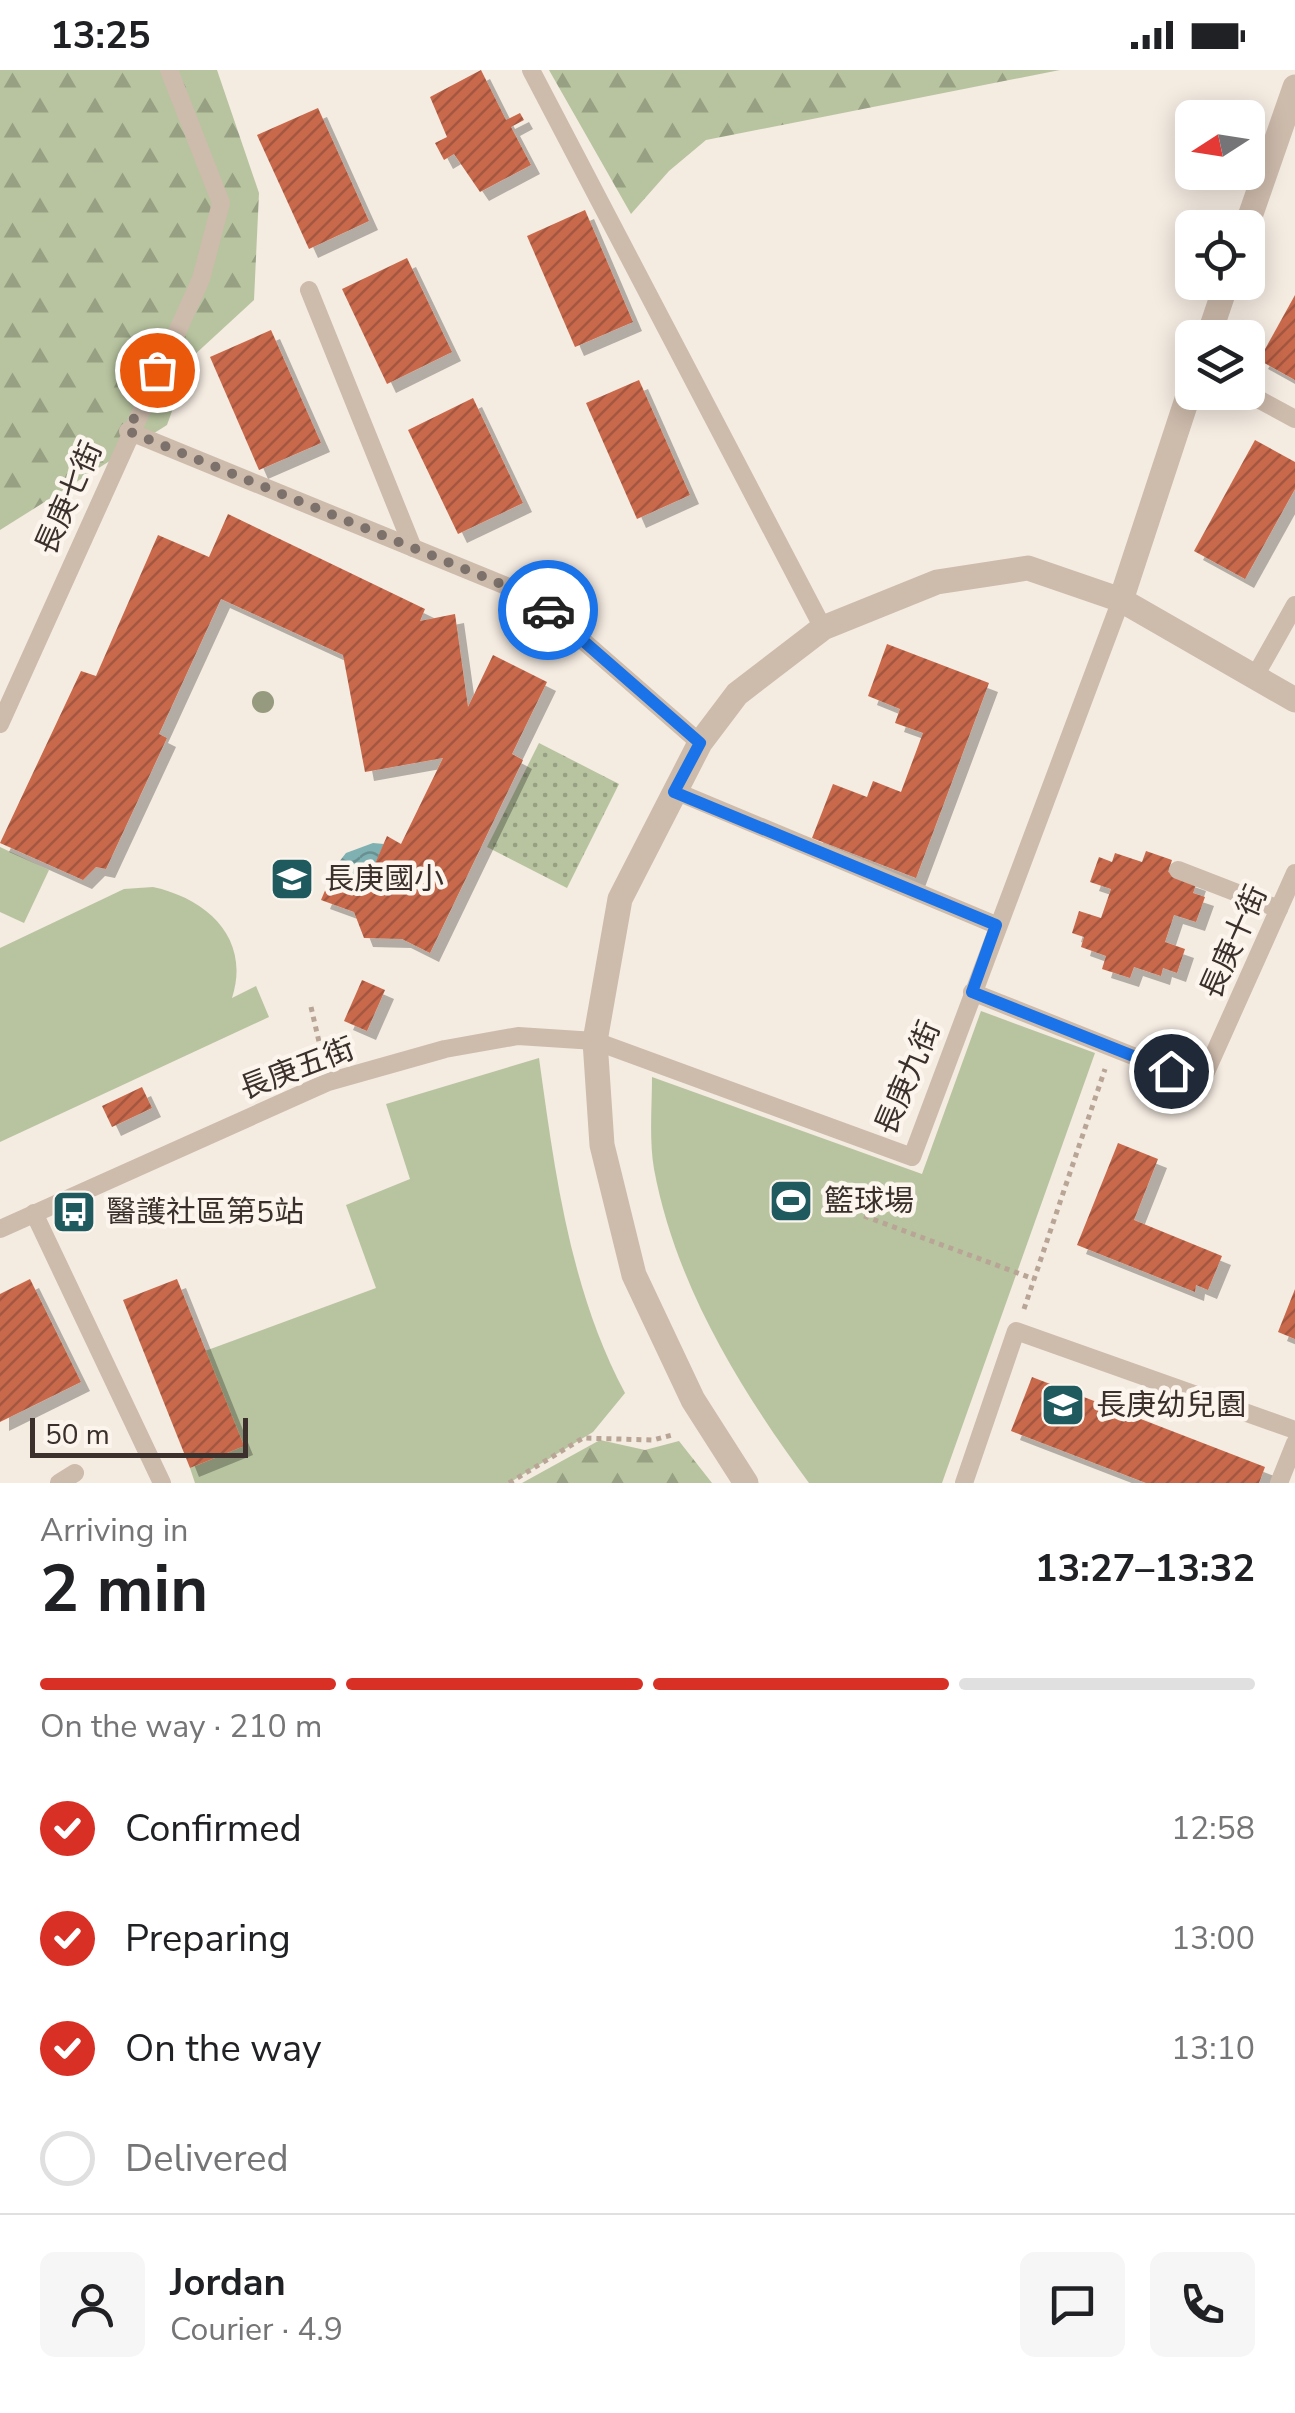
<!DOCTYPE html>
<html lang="en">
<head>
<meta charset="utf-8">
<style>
  :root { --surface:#fff; --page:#f6f6f6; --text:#202124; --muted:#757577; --line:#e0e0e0; --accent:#d93025 }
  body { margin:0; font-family:"Nunito Sans","Noto Sans TC",sans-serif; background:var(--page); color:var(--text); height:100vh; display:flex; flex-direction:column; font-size:38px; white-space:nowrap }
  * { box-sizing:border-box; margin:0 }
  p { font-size:32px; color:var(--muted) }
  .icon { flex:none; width:55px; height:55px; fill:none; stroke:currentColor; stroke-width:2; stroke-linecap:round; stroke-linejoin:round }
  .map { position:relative; height:1413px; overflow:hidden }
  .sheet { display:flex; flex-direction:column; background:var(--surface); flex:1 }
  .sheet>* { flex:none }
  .needle { width:65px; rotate:258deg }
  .tools { position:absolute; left:1175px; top:30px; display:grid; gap:20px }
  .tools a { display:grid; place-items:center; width:90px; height:90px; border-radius:15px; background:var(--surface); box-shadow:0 5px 25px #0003; font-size:50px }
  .scale { position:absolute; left:30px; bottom:25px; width:218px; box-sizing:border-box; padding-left:10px; border:5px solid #3b302b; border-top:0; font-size:28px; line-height:35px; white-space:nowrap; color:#3b302b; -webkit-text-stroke:8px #fbf5ee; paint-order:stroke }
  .pin { position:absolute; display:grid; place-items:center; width:85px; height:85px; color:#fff; margin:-42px; border:5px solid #fff; border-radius:50%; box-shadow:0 2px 10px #0007 }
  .courier { position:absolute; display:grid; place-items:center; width:100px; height:100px; margin:-50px; border:8px solid #1a73e8; border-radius:50%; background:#fff; color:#222; box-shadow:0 2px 12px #0007 }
  .overview em { font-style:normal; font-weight:700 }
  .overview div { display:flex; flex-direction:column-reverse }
  .overview { display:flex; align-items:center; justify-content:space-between; height:170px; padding:0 40px }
  h1 { font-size:65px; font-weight:700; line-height:75px }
  .bar { display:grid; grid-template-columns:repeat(4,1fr); gap:15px 10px; align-content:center; height:120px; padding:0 40px }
  .bar i { height:12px; border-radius:8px; background:var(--line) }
  .bar .selected { background:var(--accent) }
  .bar p { grid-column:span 4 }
  .line { display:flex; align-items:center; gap:25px; padding:0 40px; border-top:2px solid var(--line) }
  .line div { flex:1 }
  .round { display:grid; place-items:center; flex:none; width:105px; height:105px; border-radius:15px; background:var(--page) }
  ol { padding:0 40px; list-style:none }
  li { display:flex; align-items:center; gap:30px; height:110px }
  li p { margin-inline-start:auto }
  li .icon { padding:10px; border-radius:50%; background:var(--accent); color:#fff; stroke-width:4 }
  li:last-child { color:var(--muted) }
  li i { width:55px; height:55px; border:5px solid var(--line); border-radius:50% }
  .status { display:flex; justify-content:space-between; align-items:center; height:70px; padding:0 50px; background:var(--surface); direction:ltr }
  .status svg { height:28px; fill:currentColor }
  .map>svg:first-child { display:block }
  .grass { fill:#b8c4a0 }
  .forest { fill:url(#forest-firs) }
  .park { fill:url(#park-dots) }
  .water { fill:url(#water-waves) }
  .building { fill:url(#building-hatch); filter:url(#shadow) }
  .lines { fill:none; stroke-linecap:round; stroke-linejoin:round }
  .path { stroke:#b9a596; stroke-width:5; stroke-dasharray:5 5; stroke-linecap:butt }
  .service { stroke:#cdbbac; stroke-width:18 }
  .minor { stroke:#cdbbac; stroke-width:25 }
  .tree { fill:#969b7f }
  .done { stroke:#7c716b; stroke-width:10; stroke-dasharray:0 18 }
  .route { stroke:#1a73e8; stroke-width:12 }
  .labels { text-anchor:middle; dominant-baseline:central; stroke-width:9; stroke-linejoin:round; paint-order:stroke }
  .street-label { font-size:30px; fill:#3b302b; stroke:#fbf5ee }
  .poi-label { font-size:30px; fill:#3b302b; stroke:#fbf5ee; text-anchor:start }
</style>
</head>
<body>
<div class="status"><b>13:25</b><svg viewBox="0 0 49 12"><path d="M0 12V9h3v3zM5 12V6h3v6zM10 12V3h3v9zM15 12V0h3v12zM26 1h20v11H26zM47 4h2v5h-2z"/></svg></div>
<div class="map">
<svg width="1295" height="1413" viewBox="0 0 1295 1413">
  <defs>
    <pattern id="forest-firs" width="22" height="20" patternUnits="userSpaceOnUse" patternTransform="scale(2.5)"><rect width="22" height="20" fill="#b8c4a0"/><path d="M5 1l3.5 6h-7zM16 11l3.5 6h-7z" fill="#97a083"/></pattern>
    <pattern id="park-dots" width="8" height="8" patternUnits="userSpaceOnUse" patternTransform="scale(2.5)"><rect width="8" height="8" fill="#b8c4a0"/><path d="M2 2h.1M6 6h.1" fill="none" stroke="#97a083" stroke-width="1.8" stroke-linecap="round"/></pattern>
    <pattern id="water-waves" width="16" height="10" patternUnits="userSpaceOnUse" patternTransform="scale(2.5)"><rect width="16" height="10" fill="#7fb0b2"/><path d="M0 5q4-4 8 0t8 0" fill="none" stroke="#699091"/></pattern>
    <pattern id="building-hatch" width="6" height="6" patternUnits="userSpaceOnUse" patternTransform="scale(2.5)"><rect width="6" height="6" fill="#c8694b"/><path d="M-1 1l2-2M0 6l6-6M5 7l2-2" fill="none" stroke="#a4573f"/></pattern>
    <filter id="shadow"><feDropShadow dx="9" dy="9" stdDeviation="0" flood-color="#0004"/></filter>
  </defs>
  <rect width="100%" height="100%" fill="#f4ebe1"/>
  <g class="grass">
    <polygon points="0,777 49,800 24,853 0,842"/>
    <path d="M153 817C208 829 251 869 232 928L256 916 269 947 0 1072V878L124 819Z"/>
    <path d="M981 941 1095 983 942 1413H809C740 1319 676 1216 654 1099 649 1069 652 1037 652 1007L922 1104Z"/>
    <path d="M539 988C555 1103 570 1220 625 1323L593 1362 509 1413H195L190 1398 243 1376 205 1281 376 1218 346 1135 410 1109 386 1034Z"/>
  </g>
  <g class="forest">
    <polygon points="0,0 217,0 259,123 254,230 191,288 167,355 0,460"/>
    <polygon points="549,0 1060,0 706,70 669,101 631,144"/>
    <polygon points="600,1370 645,1380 679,1371 712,1413 522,1413"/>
  </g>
  <polygon class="park" points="539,673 619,714 567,818 487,777"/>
  <polygon class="water" points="373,773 384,774 367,812 335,797 346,783"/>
  <g class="building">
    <polygon points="481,0 506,50 520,43 524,50 511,57 531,95 480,122 454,84 444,90 435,73 447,67 430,27"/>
    <polygon points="318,38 369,151 309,179 257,65"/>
    <polygon points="585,140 633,252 575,277 527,166"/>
    <polygon points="407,188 452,282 387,314 342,219"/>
    <polygon points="1295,225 1295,310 1259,290"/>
    <polygon points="271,260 321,373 259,400 210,287"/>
    <polygon points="639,310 690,425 637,449 586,333"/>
    <polygon points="473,328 523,433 458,464 408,360"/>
    <polygon points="1255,370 1295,392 1295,419 1245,509 1194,481"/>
    <polygon points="228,444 425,539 420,551 455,544 468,637 493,585 547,612 512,684 523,690 430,883 402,869 364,868 354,842 321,830 335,797 367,812 387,766 401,774 443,688 365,702 343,585 221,529 159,664 167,668 106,799 96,797 83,810 0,773 81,601 96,606 158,465 209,487"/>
    <polygon points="887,574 989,613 916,808 812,768 833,714 867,727 873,711 901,722 923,663 895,653 900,639 868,626"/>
    <polygon points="1146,781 1172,790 1168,802 1197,812 1193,823 1205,827 1196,852 1174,845 1165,872 1185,879 1177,903 1163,898 1161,906 1134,897 1130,908 1102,899 1106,886 1081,877 1084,867 1072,863 1079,841 1101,848 1111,819 1090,812 1099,787 1112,792 1115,783 1142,792"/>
    <polygon points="362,910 385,920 367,961 344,951"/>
    <polygon points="142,1017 152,1038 112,1057 102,1036"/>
    <polygon points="1118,1073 1158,1089 1134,1150 1222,1186 1208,1220 1196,1215 1195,1222 1077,1175"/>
    <polygon points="30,1209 81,1312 0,1352 0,1224"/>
    <polygon points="177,1209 244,1376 190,1398 123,1230"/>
    <polygon points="1295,1219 1295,1269 1278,1262"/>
    <polygon points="1032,1307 1265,1397 1259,1413 1146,1413 1011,1361"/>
  </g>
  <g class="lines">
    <g class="path">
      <polyline points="311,937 323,989"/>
      <polyline points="864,1146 1034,1209"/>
      <polyline points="1024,1239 1105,999"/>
      <polyline points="509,1413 583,1368 653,1370 672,1365"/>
    </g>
    <g class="service">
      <polyline points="531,0 823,558"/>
      <polyline points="309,220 413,478"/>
      <polyline points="1245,322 1295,349"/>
      <polyline points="128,361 533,527 700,673"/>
      <polyline points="1254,608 1295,535"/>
      <polyline points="0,654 201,209 221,133 169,0"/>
      <polyline points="675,721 996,855"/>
      <polyline points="1178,800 1279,839"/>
      <polyline points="972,922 1201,1013 1295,803"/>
      <polyline points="34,1143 162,1413"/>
      <polyline points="0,1159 328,1012 445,979 518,966 595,971 912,1087 1121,530"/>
      <polyline points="59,1413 75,1403"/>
      <polyline points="964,1413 1016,1261 1295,1360"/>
      <polyline points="1279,1413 1295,1373"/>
    </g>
    <g class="minor">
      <polyline points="1246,158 1295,17"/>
      <polyline points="1208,268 1227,212"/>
      <polyline points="1121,530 1192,314"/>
      <polyline points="746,1413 693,1330 634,1205 602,1075 595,971 620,829 700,673 737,624 823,558 937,512 1028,498 1121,530 1295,630"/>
    </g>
  </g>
  <circle class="tree" cx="263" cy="632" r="11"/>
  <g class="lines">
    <polyline class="done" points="157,300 128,361 533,527 548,540"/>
    <polyline class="route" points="548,540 700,673 674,722 996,855 972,922 1171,1001"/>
  </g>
  <defs>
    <symbol id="school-square" viewBox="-11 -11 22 22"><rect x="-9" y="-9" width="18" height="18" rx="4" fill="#1f5a5e" stroke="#fbf5ee"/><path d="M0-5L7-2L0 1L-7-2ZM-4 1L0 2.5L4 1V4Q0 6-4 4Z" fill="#fff"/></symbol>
    <symbol id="stadium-square" viewBox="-11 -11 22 22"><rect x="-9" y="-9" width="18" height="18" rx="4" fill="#1f5a5e" stroke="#fbf5ee"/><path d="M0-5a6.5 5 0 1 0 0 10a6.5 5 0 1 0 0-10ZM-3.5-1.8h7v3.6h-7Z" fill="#fff"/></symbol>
    <symbol id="bus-square" viewBox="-11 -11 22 22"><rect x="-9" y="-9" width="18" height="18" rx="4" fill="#1f5a5e" stroke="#fbf5ee"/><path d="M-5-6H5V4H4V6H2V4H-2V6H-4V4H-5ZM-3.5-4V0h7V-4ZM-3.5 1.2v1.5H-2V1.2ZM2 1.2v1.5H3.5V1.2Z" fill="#fff"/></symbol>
  </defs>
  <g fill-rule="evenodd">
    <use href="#school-square" x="267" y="784" width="50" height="50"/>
    <use href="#stadium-square" x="766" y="1106" width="50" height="50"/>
    <use href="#bus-square" x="49" y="1117" width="50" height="50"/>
    <use href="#school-square" x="1038" y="1310" width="50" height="50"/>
  </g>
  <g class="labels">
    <g class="street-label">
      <text transform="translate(69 428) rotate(-66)">長庚七街</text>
      <text transform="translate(1234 872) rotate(-66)">長庚十街</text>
      <text transform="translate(297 999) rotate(-21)">長庚五街</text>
      <text transform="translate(908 1008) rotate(-67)">長庚九街</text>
    </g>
    <g class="poi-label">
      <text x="324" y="809">長庚國小</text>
      <text x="824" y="1131">籃球場</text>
      <text x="106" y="1142">醫護社區第5站</text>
      <text x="1096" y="1335">長庚幼兒園</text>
    </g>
  </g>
</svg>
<div class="tools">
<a><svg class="needle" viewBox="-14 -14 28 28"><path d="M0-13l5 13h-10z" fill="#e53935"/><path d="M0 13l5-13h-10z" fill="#757577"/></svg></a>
<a><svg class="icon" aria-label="locate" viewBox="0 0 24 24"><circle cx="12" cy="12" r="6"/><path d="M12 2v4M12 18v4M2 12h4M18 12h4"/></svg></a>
<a><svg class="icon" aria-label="layers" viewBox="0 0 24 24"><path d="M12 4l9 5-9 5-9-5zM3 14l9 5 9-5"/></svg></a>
</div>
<div class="scale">50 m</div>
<div class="pin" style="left:157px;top:300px;background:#ea580c"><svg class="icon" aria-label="bag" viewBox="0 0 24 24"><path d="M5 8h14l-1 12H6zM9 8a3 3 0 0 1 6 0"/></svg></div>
<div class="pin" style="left:1171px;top:1001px;background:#1f2937"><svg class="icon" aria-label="home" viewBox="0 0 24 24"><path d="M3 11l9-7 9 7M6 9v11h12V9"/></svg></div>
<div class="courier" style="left:548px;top:540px"><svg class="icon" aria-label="car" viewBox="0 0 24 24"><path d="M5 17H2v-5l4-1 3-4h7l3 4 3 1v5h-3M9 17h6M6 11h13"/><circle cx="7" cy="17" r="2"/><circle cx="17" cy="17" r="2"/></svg></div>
</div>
<section class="sheet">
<div class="overview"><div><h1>2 min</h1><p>Arriving in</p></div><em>13:27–13:32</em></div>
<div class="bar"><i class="selected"></i><i class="selected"></i><i class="selected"></i><i></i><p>On the way · 210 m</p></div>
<ol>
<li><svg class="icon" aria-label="check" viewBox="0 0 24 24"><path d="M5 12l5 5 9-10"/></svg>Confirmed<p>12:58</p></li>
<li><svg class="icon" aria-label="check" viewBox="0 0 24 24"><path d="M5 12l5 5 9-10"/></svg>Preparing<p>13:00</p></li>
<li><svg class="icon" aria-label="check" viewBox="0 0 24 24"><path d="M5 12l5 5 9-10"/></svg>On the way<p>13:10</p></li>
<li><i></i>Delivered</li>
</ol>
<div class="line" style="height:180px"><a class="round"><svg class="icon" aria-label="person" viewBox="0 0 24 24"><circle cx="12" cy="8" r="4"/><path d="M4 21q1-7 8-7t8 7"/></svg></a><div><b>Jordan</b><p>Courier · 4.9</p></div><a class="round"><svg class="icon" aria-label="chat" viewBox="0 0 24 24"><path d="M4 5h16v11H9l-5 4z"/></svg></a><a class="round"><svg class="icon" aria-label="phone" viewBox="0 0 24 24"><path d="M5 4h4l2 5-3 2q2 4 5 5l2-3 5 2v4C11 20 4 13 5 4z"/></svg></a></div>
</section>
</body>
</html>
